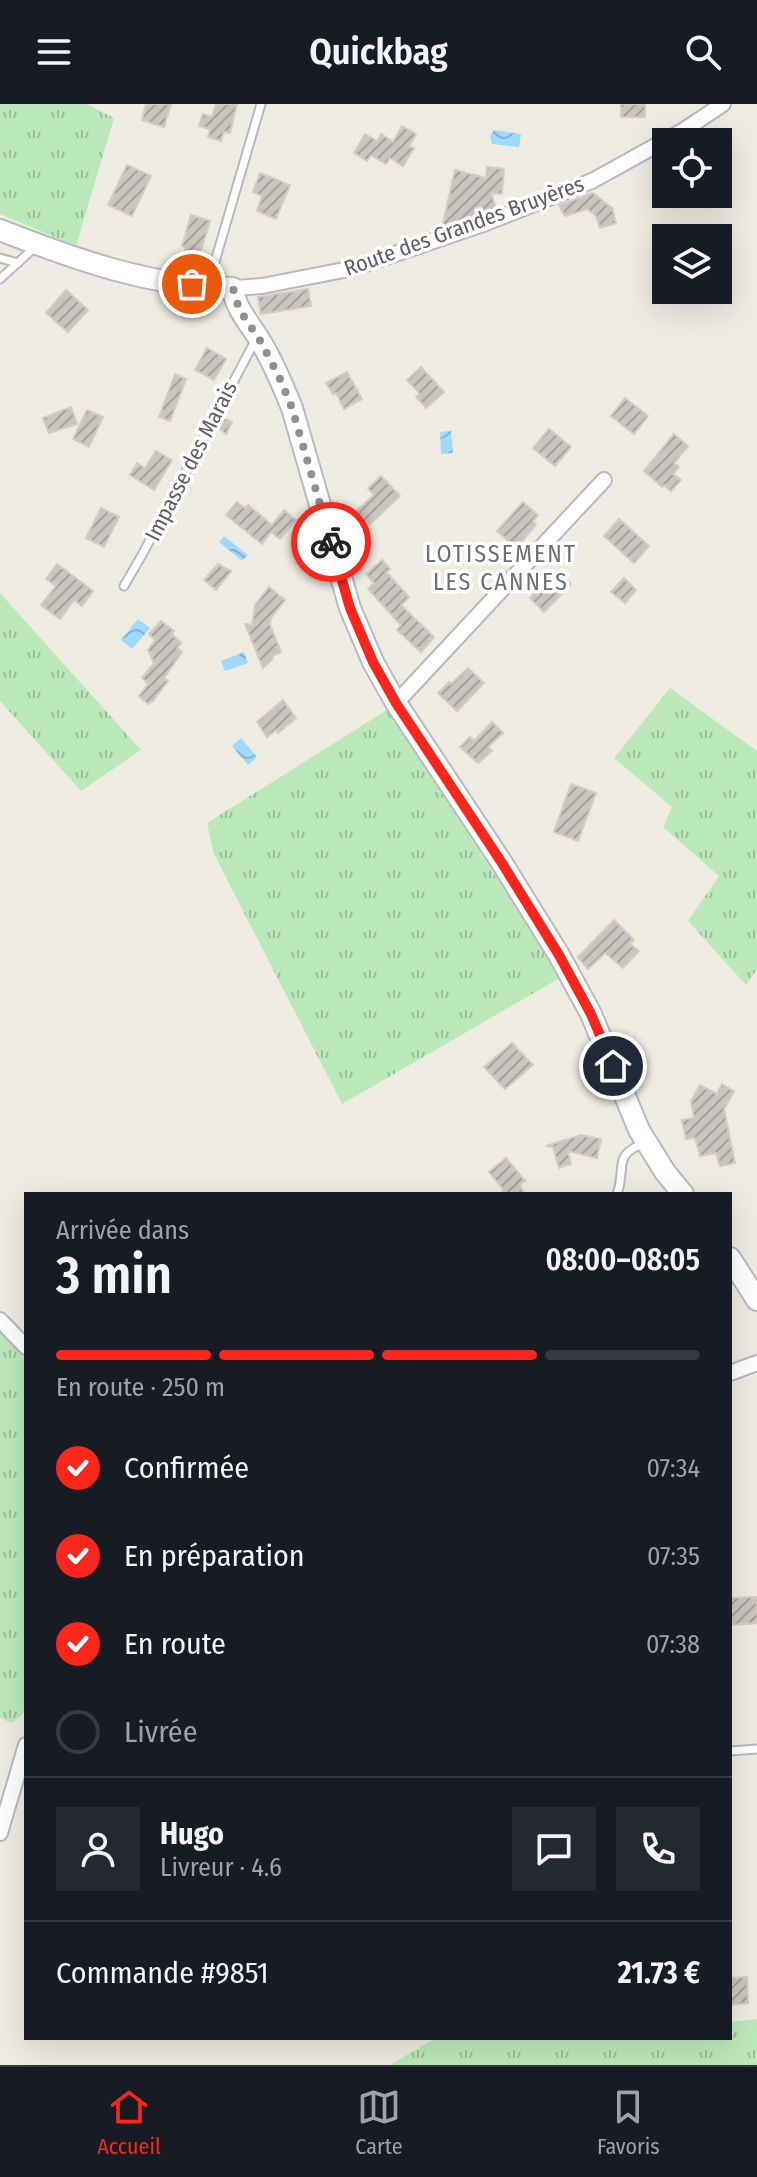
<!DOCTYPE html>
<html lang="fr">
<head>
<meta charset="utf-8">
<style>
  :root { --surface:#171b24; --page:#242831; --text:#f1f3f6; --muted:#9ea1a6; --line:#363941; --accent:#f9261c }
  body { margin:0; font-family:"Fira Sans Condensed",sans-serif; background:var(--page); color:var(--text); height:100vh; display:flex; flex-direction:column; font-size:30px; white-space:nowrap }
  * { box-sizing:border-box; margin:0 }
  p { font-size:26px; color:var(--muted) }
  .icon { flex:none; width:44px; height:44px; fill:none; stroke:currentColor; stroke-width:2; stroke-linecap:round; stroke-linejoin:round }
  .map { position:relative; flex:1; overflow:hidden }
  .side { position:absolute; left:24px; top:1088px; width:708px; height:848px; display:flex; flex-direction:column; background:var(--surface); border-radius:0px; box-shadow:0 8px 32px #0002 }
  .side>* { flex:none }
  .buttons { position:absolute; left:652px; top:24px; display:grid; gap:16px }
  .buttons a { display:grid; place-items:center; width:80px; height:80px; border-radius:0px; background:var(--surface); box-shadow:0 8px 32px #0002; font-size:40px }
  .pin { position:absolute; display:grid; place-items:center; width:68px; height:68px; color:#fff; margin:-34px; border:4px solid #fff; border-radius:50%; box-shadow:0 2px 8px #0007 }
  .courier { position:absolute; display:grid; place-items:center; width:80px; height:80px; margin:-40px; border:6px solid #f9261c; border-radius:50%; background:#fff; color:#222; box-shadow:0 2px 10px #0007 }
  .summary em { font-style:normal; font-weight:600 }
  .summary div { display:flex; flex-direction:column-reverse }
  .summary { display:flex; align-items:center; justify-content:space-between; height:136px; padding:0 32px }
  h1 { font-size:52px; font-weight:600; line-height:60px }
  .bar { display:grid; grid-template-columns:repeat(4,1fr); gap:12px 8px; align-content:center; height:96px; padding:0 32px }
  .bar i { height:10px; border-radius:6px; background:var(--line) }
  .bar .on { background:var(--accent) }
  .bar p { grid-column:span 4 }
  .line { display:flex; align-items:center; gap:20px; padding:0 32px; border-top:2px solid var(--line) }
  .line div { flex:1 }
  .round { display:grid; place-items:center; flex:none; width:84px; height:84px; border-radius:0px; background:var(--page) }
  ol { padding:0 32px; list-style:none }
  li { display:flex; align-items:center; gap:24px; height:88px }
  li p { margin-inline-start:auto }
  li .icon { padding:8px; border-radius:50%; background:var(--accent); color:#fff; stroke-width:4 }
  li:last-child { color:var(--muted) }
  li i { width:44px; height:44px; border:4px solid var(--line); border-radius:50% }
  header { display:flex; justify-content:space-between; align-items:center; height:104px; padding:0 32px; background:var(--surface); font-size:36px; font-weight:600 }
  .tabs { display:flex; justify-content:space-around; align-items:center; height:112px; border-top:2px solid var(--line); background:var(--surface); font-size:22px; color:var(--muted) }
  .tabs a { display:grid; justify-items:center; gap:4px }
  .tabs .on { color:var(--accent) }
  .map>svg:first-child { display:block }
  .grass { fill:url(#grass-tufts) }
  .water { fill:url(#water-waves) }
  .building { fill:url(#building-hatch); stroke:#d3ccbf; stroke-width:2 }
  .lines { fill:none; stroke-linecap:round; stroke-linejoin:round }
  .lane-casing { stroke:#b6babf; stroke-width:11 }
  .street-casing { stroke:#b6babf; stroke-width:18 }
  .secondary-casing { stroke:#b7bbc1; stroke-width:24 }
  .lane { stroke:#fff; stroke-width:7 }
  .street { stroke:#fff; stroke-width:14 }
  .secondary { stroke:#fff; stroke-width:20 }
  .done { stroke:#8d8f90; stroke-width:8; stroke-dasharray:0 14.4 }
  .route { stroke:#f9261c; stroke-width:10 }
  .labels { text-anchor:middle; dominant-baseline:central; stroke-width:7; stroke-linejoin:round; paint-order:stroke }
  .street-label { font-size:22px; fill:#595e64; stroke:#fff }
  .neighbourhood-label { font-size:24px; letter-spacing:2px; fill:#6a7076; stroke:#fff }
</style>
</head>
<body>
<header><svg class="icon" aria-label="menu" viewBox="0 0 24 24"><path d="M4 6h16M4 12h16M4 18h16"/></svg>Quickbag<svg class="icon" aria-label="search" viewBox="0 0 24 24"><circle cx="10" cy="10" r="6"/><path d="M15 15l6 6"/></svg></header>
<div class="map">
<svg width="757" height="1961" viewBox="0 0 757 1961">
  <defs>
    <pattern id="grass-tufts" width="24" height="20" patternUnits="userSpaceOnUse" patternTransform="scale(2)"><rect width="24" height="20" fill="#bce9ba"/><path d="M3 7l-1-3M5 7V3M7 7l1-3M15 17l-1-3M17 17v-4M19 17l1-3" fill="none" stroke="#9cc09b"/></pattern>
    <pattern id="water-waves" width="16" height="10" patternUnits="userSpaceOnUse" patternTransform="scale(2)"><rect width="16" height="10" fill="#a0d9ff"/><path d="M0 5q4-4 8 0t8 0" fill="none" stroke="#85b3d2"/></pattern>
    <pattern id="building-hatch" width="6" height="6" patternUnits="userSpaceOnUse" patternTransform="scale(2)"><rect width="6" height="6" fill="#c9c5be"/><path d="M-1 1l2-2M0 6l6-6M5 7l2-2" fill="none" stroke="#a6a39e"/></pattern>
  </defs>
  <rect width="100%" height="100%" fill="#eeebe1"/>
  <g class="grass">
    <polygon points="0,0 87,0 114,14 76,142 0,110"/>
    <polygon points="0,489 141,646 81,687 0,597"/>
    <polygon points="670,584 757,647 757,865 746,881 688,817 719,772 663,723 672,703 614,654"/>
    <polygon points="387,606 538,837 558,875 342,1000 214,750 207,719"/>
    <polygon points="0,1223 26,1255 26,1595 23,1610 12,1619 0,1614"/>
    <polygon points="757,1915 757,1961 390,1961 436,1934 730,1934 730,1918"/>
  </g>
  <g class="water">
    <polygon points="494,26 521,30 519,43 492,40 490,32"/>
    <polygon points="451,327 453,349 441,350 440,328"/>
    <polygon points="224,432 248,451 242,457 219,438"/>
    <polygon points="138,515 150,524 132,545 121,536"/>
    <polygon points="244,548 248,559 225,567 221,557"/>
    <polygon points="241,634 257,653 248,661 232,642"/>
  </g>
  <g class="building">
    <polygon points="146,0 171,0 164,23 142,16"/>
    <polygon points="216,0 237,0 230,29 224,28 221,37 208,33 210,25 199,22 203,10 212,13"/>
    <rect x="621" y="0" width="24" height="13"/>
    <polygon points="402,22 416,30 409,42 414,44 403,62 390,54 386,60 371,51 367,57 354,49 365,30 377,37 381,30 393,38"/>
    <polygon points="127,61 151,72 132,112 108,101"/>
    <polygon points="487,63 504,65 502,90 491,89 496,104 442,124 455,66 486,74"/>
    <polygon points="260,69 290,81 276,115 257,107 262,92 253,88"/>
    <polygon points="593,89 612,104 616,119 600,124 596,112 587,105 565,112 559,101"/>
    <polygon points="191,111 210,117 201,147 199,147 196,154 184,150 186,143 182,142"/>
    <polygon points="308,185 311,202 261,210 258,193"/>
    <polygon points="66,186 88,206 68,228 46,209"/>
    <polygon points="207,244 226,255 214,276 195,266"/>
    <polygon points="421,263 444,288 426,304 416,293 420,290 407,276"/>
    <polygon points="347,268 362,295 344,305 336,289 333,290 326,279"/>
    <polygon points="175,270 186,275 170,317 159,313"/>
    <polygon points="625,294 648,312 634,330 611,312"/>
    <polygon points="71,303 77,320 49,329 43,314"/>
    <polygon points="87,306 103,313 89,343 73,335"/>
    <polygon points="222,313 232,318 226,330 217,323"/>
    <polygon points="549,325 571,343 555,362 533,344"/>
    <polygon points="674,330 688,342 674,359 679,363 673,370 681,376 671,387 664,381 662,383 644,367"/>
    <polygon points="156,347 172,356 154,386 130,371 137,359 145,364"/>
    <polygon points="381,372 400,392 369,421 356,407 374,391 368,384"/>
    <polygon points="237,398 245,404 248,401 272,421 284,406 296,416 280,435 271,428 262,440 226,411"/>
    <polygon points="523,398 538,411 533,417 536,421 516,444 497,427"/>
    <polygon points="101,404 119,413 104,443 86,434"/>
    <polygon points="619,415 649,442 634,459 604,432"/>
    <polygon points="382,456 390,465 386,468 409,493 401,501 434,533 421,548 397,526 401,521 368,485 374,479 366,470"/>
    <polygon points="57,460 93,487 82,502 74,496 60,515 41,501 56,482 46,475"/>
    <polygon points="218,460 231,467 216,486 204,476"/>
    <polygon points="557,467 571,480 544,508 530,494"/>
    <polygon points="624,474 636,486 625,499 611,488"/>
    <polygon points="269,483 285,496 271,514 270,521 281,548 272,552 273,555 263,564 245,520 252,521 255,501"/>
    <polygon points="161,517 174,527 172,530 181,539 177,544 182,548 164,574 168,577 153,597 148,600 139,592 148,580 142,574 154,559 148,546 155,536 149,530"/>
    <polygon points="468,564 484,579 457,607 438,589 449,578 451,580"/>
    <polygon points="283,596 296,614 278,629 276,626 267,633 257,618"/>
    <polygon points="492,618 503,629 488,643 492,647 478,659 460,643 470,633 474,637"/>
    <polygon points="571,680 596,689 578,737 554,728"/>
    <polygon points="614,816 634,836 630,840 639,847 623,864 605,849 588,865 578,853"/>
    <polygon points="512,939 533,961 505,985 484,963"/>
    <polygon points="722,980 734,987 724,1005 735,1059 720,1062 716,1049 700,1052 695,1034 686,1035 682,1016 694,1014 691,997 700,981 717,990"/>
    <polygon points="581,1031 601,1035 597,1054 568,1047 571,1060 559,1064 553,1043 546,1042"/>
    <polygon points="506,1054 525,1077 520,1080 524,1090 501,1090 503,1085 489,1068"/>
    <polygon points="757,1493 757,1519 730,1521 730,1494"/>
    <polygon points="747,1873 748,1899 730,1901 730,1874"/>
  </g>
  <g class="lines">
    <defs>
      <g id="lane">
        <polyline points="0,154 18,159"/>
        <polyline points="0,175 34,144"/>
        <polyline points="212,179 214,161 261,0"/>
        <polyline points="124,482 142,451 255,237"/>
        <path d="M617 1090C627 1062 611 1052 646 1038"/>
        <polyline points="730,1647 757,1645"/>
      </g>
      <g id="street">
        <polyline points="233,184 262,182 354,164 486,119 592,77 684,26 723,0"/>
        <polyline points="396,599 604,376"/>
        <polyline points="0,1216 26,1243"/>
        <polyline points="730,1269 757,1259"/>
        <polyline points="0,1729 26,1641"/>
      </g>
      <g id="secondary">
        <path d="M0 126C74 155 152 183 233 184 235 206 252 221 262 240 274 260 283 282 292 304L350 504 373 558 396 599 502 759 559 851 591 910 639 1026 665 1068 683 1090"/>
        <polyline points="730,1154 757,1196"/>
      </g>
    </defs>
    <use href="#lane" class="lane-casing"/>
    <use href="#street" class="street-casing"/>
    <use href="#secondary" class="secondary-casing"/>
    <use href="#lane" class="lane"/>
    <use href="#street" class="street"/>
    <use href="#secondary" class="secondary"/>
  </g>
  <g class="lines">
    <polyline class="done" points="192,180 233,184 239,205 261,238 280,275 292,304 331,438"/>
    <polyline class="route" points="331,438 350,504 373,558 396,599 502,759 559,851 591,910 613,962"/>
  </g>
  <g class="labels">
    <g class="street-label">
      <text transform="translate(464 122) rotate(-20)">Route des Grandes Bruyères</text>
      <text transform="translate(191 357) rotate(-63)">Impasse des Marais</text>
    </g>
    <g class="neighbourhood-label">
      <text x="501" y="450">LOTISSEMENT<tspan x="501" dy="28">LES CANNES</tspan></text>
    </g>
  </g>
</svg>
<div class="buttons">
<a><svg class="icon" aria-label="locate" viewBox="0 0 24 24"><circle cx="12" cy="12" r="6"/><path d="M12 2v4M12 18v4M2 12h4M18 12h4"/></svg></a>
<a><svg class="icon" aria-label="layers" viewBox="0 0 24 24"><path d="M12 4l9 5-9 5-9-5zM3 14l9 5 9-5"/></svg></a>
</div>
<div class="pin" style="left:192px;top:180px;background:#ea580c"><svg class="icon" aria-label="bag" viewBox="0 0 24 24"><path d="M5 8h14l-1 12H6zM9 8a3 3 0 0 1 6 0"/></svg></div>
<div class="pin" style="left:613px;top:962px;background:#1f2937"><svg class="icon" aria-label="home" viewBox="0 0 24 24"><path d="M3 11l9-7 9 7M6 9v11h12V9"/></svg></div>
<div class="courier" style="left:331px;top:438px"><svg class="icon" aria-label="bike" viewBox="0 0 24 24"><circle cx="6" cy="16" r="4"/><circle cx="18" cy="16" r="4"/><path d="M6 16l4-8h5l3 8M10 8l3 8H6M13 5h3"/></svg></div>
<section class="side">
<div class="summary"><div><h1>3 min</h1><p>Arrivée dans</p></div><em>08:00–08:05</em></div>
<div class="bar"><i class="on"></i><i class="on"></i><i class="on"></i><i></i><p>En route · 250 m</p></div>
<ol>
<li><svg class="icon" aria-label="check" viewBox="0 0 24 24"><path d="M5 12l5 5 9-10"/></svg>Confirmée<p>07:34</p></li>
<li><svg class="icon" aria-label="check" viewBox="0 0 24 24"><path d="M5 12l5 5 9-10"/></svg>En préparation<p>07:35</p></li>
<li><svg class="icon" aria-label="check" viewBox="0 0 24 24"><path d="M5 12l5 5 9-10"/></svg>En route<p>07:38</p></li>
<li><i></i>Livrée</li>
</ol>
<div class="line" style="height:144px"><a class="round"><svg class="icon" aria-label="person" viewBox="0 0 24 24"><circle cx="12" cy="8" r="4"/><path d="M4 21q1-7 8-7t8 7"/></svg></a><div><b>Hugo</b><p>Livreur · 4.6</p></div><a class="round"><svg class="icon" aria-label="chat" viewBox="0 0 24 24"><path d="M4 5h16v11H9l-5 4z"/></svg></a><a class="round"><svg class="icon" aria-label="phone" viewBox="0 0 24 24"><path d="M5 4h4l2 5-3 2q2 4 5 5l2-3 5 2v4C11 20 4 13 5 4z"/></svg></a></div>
<div class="line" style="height:104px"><div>Commande #9851</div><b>21.73 €</b></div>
</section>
</div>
<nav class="tabs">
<a class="on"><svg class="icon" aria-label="home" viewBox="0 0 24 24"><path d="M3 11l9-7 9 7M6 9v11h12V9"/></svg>Accueil</a>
<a><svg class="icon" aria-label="map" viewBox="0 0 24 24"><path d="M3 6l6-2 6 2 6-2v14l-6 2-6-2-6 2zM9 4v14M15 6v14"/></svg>Carte</a>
<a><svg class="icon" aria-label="saved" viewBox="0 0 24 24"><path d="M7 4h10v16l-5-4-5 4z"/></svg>Favoris</a>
</nav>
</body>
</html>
